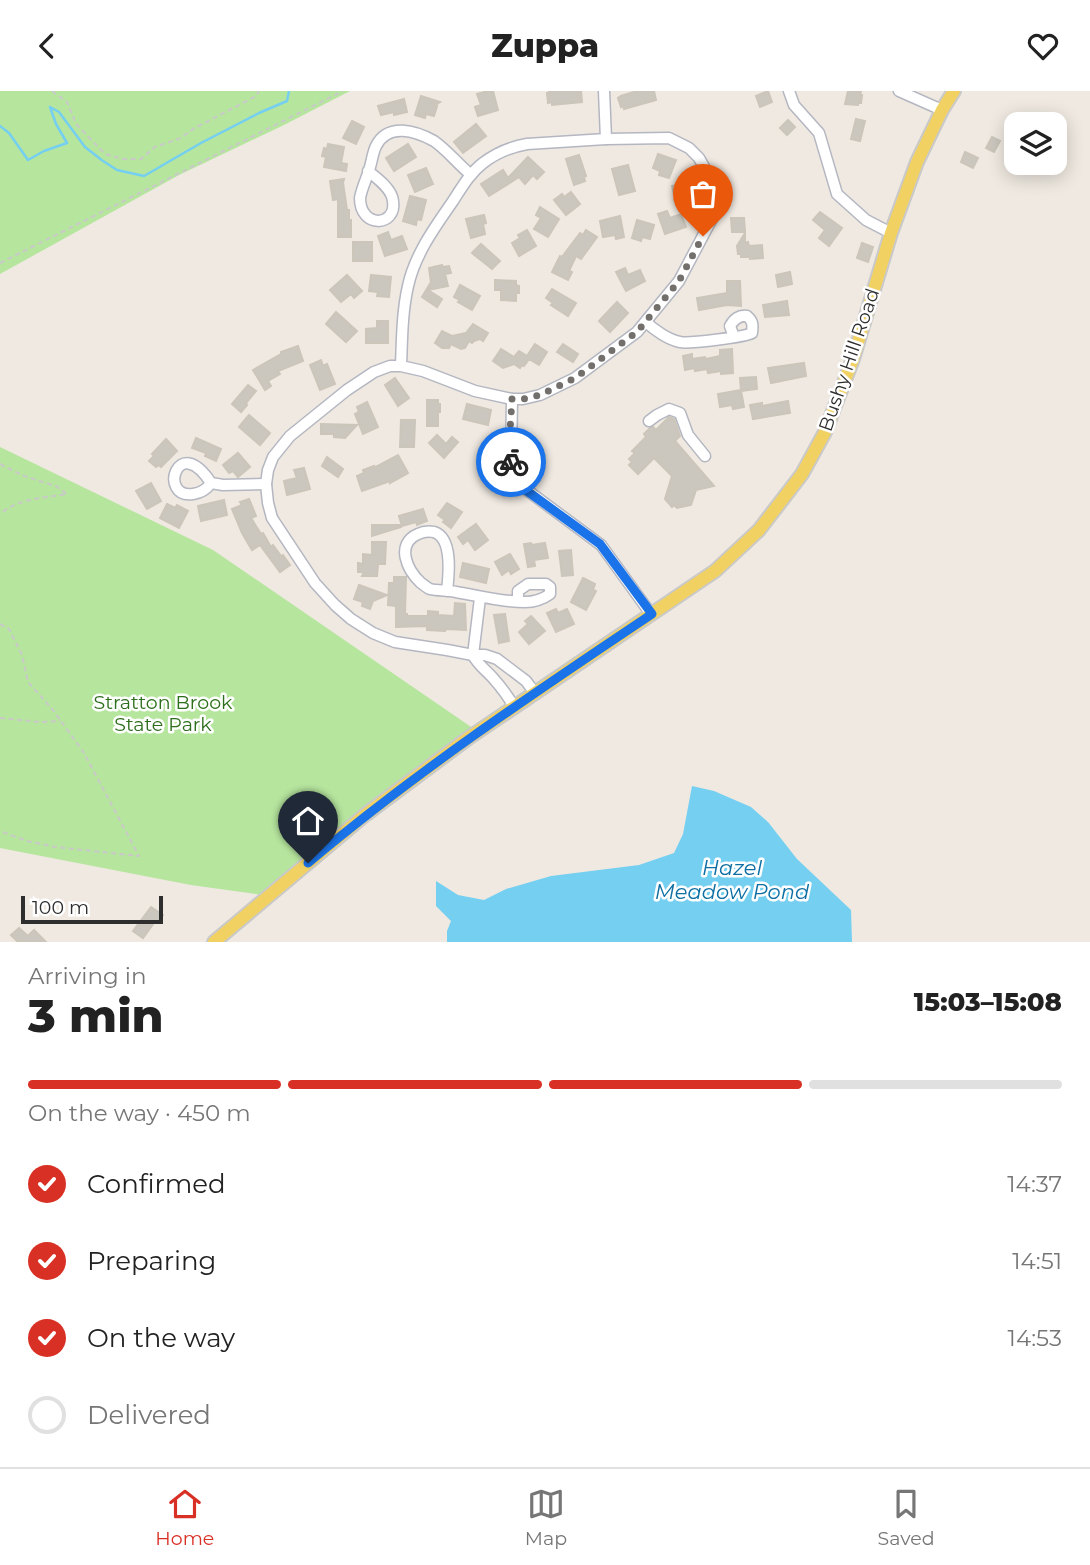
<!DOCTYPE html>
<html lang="en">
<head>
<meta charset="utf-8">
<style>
  :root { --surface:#fff; --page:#f6f6f6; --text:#222; --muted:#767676; --line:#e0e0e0; --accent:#d93025 }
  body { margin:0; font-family:Montserrat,sans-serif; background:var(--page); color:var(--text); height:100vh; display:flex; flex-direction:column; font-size:26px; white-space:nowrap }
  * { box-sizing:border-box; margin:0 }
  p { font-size:23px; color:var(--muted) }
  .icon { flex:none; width:38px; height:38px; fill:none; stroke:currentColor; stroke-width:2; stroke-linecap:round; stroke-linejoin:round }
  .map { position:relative; height:851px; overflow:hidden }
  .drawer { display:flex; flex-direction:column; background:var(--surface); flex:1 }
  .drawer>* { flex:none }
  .buttons { position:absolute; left:1004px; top:21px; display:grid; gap:14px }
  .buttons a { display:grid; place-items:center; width:63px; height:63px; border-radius:14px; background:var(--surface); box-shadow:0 4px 18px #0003; font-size:35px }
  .scale { position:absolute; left:21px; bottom:18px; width:142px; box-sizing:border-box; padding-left:7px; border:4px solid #2e2e2e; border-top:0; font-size:19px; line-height:24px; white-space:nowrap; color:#2e2e2e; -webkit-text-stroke:5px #fff; paint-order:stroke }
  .pin { position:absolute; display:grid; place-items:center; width:60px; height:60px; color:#fff; margin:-72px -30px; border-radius:50% 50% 50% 0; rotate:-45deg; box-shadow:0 0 7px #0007 }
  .pin .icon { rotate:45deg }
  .courier { position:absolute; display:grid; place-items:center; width:70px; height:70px; margin:-35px; border:5px solid #1a73e8; border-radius:50%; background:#fff; color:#222; box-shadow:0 2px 9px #0007 }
  .head em { font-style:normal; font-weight:800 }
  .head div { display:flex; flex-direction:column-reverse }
  .head { display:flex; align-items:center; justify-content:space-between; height:119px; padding:0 28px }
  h1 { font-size:46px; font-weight:800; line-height:52px }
  .bar { display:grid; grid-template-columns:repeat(4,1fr); gap:10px 7px; align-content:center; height:84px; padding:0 28px }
  .bar i { height:9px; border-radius:5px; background:var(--line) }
  .bar .active { background:var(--accent) }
  .bar p { grid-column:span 4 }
  ol { padding:0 28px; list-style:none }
  li { display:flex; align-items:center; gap:21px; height:77px }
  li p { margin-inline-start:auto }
  li .icon { padding:7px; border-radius:50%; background:var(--accent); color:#fff; stroke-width:4 }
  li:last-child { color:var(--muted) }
  li i { width:38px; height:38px; border:4px solid var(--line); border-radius:50% }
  header { display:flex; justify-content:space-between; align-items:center; height:91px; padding:0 28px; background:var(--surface); font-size:32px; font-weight:800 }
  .menu { display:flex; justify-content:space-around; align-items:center; height:98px; border-top:2px solid var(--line); background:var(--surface); font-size:19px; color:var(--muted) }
  .menu a { display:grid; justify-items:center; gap:4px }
  .menu .active { color:var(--accent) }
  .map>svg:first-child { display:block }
  .green { fill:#b6e59e }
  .water { fill:#75cff0 }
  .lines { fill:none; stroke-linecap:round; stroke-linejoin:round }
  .stream { stroke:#75cff0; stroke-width:2.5 }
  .building { fill:#cbc7bf; stroke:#cbc5ba; stroke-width:2 }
  .minor-casing { stroke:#b4b7c1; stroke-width:13 }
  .major-casing { stroke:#c9c9c9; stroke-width:16 }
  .path { stroke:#c9c9c9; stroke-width:2; stroke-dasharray:5 3.5; stroke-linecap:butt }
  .minor { stroke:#fff; stroke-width:10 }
  .major { stroke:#f2d163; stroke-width:12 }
  .done { stroke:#726f6d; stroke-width:7; stroke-dasharray:0 12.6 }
  .route { stroke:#1a73e8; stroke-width:9 }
  .labels { text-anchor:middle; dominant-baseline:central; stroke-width:5; stroke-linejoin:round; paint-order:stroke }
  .street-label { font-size:19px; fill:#2e2e2e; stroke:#fff }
  .park-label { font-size:19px; fill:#2c6e1b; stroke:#fff }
  .water-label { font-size:21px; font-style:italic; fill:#0d6fa3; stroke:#fff }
</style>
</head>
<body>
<header><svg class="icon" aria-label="back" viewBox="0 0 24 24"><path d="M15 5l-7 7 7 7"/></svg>Zuppa<svg class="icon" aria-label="heart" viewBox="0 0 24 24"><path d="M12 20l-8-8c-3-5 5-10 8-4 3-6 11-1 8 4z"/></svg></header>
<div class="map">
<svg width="1090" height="851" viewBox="0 0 1090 851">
  <rect width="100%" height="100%" fill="#efe9e1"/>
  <g class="green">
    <polygon points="0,0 350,0 282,35 179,84 0,183"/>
    <polygon points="0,356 213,459 477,640 469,644 363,716 334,741 305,771 263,804 191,794 0,757"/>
  </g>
  <polygon class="water" points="692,695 714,700 751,716 768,731 797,768 851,819 852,851 447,851 447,840 451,830 436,815 436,790 458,804 484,809 506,798 551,785 639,774 674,762 683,743"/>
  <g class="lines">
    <polyline class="stream" points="0,35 9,42 28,69 44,60 67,52 56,33 50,16 59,21 85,56 103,70 117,79 144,85 201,52 259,22 287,10 289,0"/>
  </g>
  <g class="building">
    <polygon points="488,0 493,0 498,19 478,25 475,16 481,14 477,3"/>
    <polygon points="549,0 581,0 582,11 552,14 552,11 548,12 547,2 549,2"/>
    <polygon points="637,0 654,0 656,9 624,18 623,15 621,16 618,7 621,5"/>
    <polygon points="768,0 772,11 760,16 756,5"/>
    <polygon points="848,0 861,0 860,4 862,4 861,12 858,12 858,14 845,13"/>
    <polygon points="421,5 440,11 432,16 437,15 434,25 426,23 425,27 415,24"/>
    <polygon points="404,8 407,21 394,24 394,21 381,24 378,15"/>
    <polygon points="856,28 865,30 860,50 851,48"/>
    <polygon points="788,29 795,36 787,44 780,37"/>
    <polygon points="352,30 364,36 356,53 343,47"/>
    <polygon points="476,33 486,45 463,62 454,51"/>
    <polygon points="992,46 1000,50 994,61 986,57"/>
    <polygon points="328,53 344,56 341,72 347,73 346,80 324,76 326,66 322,65 324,57 327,58"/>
    <polygon points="408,53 416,66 394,80 386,67"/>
    <polygon points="965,61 978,67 973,77 961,71"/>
    <polygon points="658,63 676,69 669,87 659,84 660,80 653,77"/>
    <polygon points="579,64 586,85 584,86 585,90 574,94 566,68"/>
    <polygon points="528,66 544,81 537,88 533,84 525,93 519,86 489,105 481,93 503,79 508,87"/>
    <polygon points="628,74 635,100 619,104 612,78"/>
    <polygon points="426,77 433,93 415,101 408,84"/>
    <polygon points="344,88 343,92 347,119 349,119 349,129 351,129 351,146 338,146 338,108 333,109 330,90"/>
    <polygon points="693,90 697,111 682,114 680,102 674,103 672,95"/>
    <polygon points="571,101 580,113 566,124 554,109 562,103 564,106"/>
    <polygon points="410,105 426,109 421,129 417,128 416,134 403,130"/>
    <polygon points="540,116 559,128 548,146 534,138 541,127 536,124"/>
    <polygon points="667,120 670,127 681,123 686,136 665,143 658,123"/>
    <polygon points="820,121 842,137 829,155 819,147 825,139 813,129"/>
    <polygon points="484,124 486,132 483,133 485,143 471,147 466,128"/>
    <polygon points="620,125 624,146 616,148 615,144 603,146 600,130"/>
    <polygon points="731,127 744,127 745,141 732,141"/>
    <polygon points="637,129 654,134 650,148 642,146 641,150 632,147"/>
    <polygon points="527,139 536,155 519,165 512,152 520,147 518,144"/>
    <polygon points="586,139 597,146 581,168 576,165 569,180 572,181 568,189 552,181 560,165 562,166 580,142 583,144"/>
    <polygon points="388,141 391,149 402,145 407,158 385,165 378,145"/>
    <polygon points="745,142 745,152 748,151 749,155 762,154 763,167 750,168 750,166 741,166 741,163 738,163 737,155"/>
    <rect x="353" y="151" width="19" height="19"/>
    <polygon points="862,152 873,156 868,171 857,167"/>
    <polygon points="481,153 500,170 492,178 472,162"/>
    <polygon points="442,174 442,176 449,175 451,182 445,183 448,195 428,199 442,208 437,216 422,206 431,191 429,177"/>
    <polygon points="625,177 628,184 640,179 645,190 626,200 616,181"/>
    <polygon points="790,181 792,193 778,196 776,184"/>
    <polygon points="347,184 362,200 354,207 351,203 341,211 330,199"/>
    <polygon points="371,184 391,186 389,206 377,205 378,201 369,200"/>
    <polygon points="495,189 516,190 516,194 519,195 519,202 516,202 516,210 501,209 501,199 495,199"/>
    <polygon points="727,190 740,190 741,215 727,214 699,219 697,207 727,202"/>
    <polygon points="460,194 480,205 472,219 458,211 460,209 454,206"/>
    <polygon points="552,198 576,212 568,225 551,214 553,212 546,207"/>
    <polygon points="787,210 789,224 765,226 763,214"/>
    <polygon points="617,211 628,222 610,241 599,230"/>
    <polygon points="336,221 357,240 346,251 326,233"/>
    <polygon points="377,230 388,230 388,252 366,252 366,238 377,237"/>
    <polygon points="473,233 488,242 483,250 480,248 474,250 472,252 469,250 465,257 461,258 451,253 449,257 442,257 435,252 442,240 452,245 466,242"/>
    <polygon points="535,253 547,261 539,274 529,268 524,275 522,274 520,277 514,273 503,277 493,270 501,258 514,266 519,260 527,265"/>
    <polygon points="563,253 578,263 573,271 557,261"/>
    <polygon points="298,255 303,270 278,280 280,283 268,290 271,295 265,299 253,279 281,263 281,261"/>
    <polygon points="732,258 733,282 721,283 721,280 708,282 707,278 695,280 694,277 685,279 683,265 692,263 692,268 705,266 706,268 720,265 720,259"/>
    <polygon points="321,269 323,275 327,273 335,293 320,299 310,274"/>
    <polygon points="804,272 806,285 771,292 768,277"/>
    <polygon points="756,286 757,298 741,300 744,316 733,318 732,314 720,316 718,303 741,299 740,287"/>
    <polygon points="395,287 409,307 398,315 385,294"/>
    <polygon points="248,294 256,300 246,312 247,314 241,321 232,313"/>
    <polygon points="427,309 438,309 438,313 440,313 440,321 438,321 438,335 427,335"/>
    <polygon points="788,310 790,322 753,328 750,314 762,312 762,315"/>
    <polygon points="367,311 378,336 363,343 355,323 359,321 357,316"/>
    <polygon points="467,313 491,319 488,334 463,328"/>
    <polygon points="249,324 270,342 260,354 239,336"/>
    <polygon points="669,326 674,328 680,345 675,350 714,395 696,399 691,414 677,417 674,414 672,416 665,408 672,385 654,367 638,383 629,374 632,371 629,368 635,362 632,360 646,346 644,343 650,337 653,336 656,339"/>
    <polygon points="401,329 415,329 414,356 400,356"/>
    <polygon points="321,333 357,334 345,347 334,346 334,343 321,343"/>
    <polygon points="437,344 446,353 452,346 458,351 444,367 429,352"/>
    <polygon points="196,347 221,358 216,370 205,365 206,362 192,357"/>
    <polygon points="166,348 177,360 161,376 159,374 156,376 149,370 154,365 152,363"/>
    <polygon points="238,362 250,376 238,386 233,380 229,382 223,374"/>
    <polygon points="398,364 408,382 390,392 390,390 362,400 357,385 364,382 363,379 374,375 374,377"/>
    <polygon points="327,366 343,378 338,386 322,375"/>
    <polygon points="304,377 310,398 287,404 284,390 297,387 294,379"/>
    <polygon points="151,392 161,410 147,418 136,400"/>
    <polygon points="249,408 256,425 251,427 261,443 263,442 271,456 273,454 281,465 283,464 290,474 280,481 260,454 252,459 242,442 232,418 242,414 240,411"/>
    <polygon points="224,409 227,424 201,430 198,415"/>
    <polygon points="447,412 462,421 451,437 443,431 445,429 438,424"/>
    <polygon points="167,413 175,417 177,414 188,420 179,437 160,427"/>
    <polygon points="423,418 427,430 417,434 416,431 402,435 399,425"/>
    <polygon points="476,433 488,449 475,459 468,449 463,453 458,446"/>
    <polygon points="372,434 401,434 401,436 372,445"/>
    <polygon points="372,451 386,451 385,473 378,473 377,485 362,485 364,481 358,481 358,472 363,473 363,463 372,464"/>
    <polygon points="531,452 532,454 545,452 548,467 534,469 535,475 528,476 524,453"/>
    <polygon points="571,459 573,484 562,485 559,460"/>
    <polygon points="510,463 519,478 511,483 509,479 502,484 495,471"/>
    <polygon points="463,472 489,478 486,492 460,486"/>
    <polygon points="394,486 406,486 405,523 407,523 407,525 428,525 428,520 438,521 438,524 454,525 455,512 465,513 466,539 446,538 445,540 427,539 427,535 396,536 396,515 388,514 389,492 394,492"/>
    <polygon points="583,487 595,493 593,499 596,500 586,519 571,511"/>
    <polygon points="359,494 387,504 373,510 370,518 362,515 363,511 354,508"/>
    <polygon points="556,518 558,522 567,518 574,533 556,541 547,522"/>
    <polygon points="505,523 509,550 499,552 494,524"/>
    <polygon points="531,525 545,540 529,553 519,541 528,533 525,530"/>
    <polygon points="151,816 163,824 158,831 156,829 143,847 133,840"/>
    <polygon points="19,837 28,845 34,839 46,851 18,851 11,844"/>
  </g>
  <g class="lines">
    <defs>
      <g id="minor">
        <polyline points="604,0 606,48"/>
        <polyline points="789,0 794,14 819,42 837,103 866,129 891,142"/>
        <polyline points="899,0 942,19"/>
        <path d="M368 80C377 87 392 98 393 110 397 136 360 138 360 107 362 96 367 87 370 76 372 69 373 61 376 55 388 31 416 40 434 50 447 59 458 73 470 83"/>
        <path d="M646 231C654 239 669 249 680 251 688 253 745 246 752 242 753 234 753 230 747 225 739 224 734 228 730 235L734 246"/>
        <path d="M401 275C402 249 402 221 408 195 415 163 435 136 453 110 462 96 470 82 483 72 496 62 510 56 527 53L606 48 669 47 689 57 699 67 709 85 715 106V122L679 190 637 241 575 287 540 304 523 308H512L475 300 423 280 401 275H390L374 281 347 299 290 345 273 366 268 379 266 393 268 412 272 427 315 492 335 514 351 528 373 542 395 551 447 559 473 564H485L497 568 526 590 535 602"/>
        <polyline points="512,308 511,368 514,381 524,397 601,454 651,523"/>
        <polyline points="649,330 657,324 669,318 680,322 688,344 705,365"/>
        <path d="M211 392C207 398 200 402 193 403 158 408 177 340 211 392L223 394 266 393"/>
        <path d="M447 500C449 483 453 447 434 441 429 440 422 441 418 443 395 453 407 479 421 492 423 493 427 497 430 498 438 500 448 499 456 501 480 505 501 511 525 511 534 511 543 508 550 503V496L546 493H528L518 500V510"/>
        <path d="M473 564C478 574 486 579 493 587 501 596 508 605 514 616"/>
        <polyline points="473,564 480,507"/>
      </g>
      <polyline id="major" points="214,851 365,724 467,648 715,480 759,439 802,383 825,341 853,268 891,142 917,71 942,19 954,0"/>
    </defs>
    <use href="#minor" class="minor-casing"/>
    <use href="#major" class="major-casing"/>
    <g class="path">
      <polyline points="52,0 67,11 76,33 105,63 123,68 141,68 155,56 181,47 193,38 256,5 259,0"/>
      <polyline points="0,172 343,0"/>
      <path d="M0 373 24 385 56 395 67 403C44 407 19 407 0 423"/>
      <polyline points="0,533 9,538 22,564 28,591 53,619 84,662 139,765 55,756 27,750 0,740"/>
      <polyline points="0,627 40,631 60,630"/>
    </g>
    <use href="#minor" class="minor"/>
    <use href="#major" class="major"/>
  </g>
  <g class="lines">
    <polyline class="done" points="511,371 510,340 512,308 523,308 540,304 575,287 637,241 679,190 703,145"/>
    <path class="route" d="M308 772C417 680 534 602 652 523L600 453 527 400 514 381 511 371"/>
  </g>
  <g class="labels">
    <g class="street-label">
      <text transform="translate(849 269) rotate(-71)">Bushy Hill Road</text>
    </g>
    <g class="park-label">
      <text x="163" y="611">Stratton Brook<tspan x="163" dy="22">State Park</tspan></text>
    </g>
    <g class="water-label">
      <text x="732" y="776">Hazel<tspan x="732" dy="24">Meadow Pond</tspan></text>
    </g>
  </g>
</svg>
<div class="buttons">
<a><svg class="icon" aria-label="layers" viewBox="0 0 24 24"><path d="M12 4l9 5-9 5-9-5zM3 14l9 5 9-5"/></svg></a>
</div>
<div class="scale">100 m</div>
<div class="pin" style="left:703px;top:145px;background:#ea580c"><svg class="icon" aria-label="bag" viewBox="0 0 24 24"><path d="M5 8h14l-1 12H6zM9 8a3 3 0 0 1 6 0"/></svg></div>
<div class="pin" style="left:308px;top:772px;background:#1f2937"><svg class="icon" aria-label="home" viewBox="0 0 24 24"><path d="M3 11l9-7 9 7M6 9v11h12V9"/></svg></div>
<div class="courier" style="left:511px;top:371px"><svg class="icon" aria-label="bike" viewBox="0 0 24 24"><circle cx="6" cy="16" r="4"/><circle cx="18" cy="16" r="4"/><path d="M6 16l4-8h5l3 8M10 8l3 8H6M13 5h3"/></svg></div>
</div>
<section class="drawer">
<div class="head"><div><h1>3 min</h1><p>Arriving in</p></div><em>15:03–15:08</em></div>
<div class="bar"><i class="active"></i><i class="active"></i><i class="active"></i><i></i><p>On the way · 450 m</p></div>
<ol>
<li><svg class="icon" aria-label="check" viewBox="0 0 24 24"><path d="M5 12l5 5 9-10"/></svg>Confirmed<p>14:37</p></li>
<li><svg class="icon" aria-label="check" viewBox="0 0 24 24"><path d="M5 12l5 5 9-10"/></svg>Preparing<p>14:51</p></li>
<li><svg class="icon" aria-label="check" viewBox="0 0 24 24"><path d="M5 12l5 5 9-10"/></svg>On the way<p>14:53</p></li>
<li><i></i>Delivered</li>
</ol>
</section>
<nav class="menu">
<a class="active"><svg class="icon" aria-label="home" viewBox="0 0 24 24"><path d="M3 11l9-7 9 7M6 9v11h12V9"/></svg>Home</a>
<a><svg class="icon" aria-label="map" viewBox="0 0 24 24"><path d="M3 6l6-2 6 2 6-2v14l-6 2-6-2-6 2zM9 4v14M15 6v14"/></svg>Map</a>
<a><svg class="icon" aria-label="saved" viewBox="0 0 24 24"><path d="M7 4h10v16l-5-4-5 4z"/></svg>Saved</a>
</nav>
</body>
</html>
